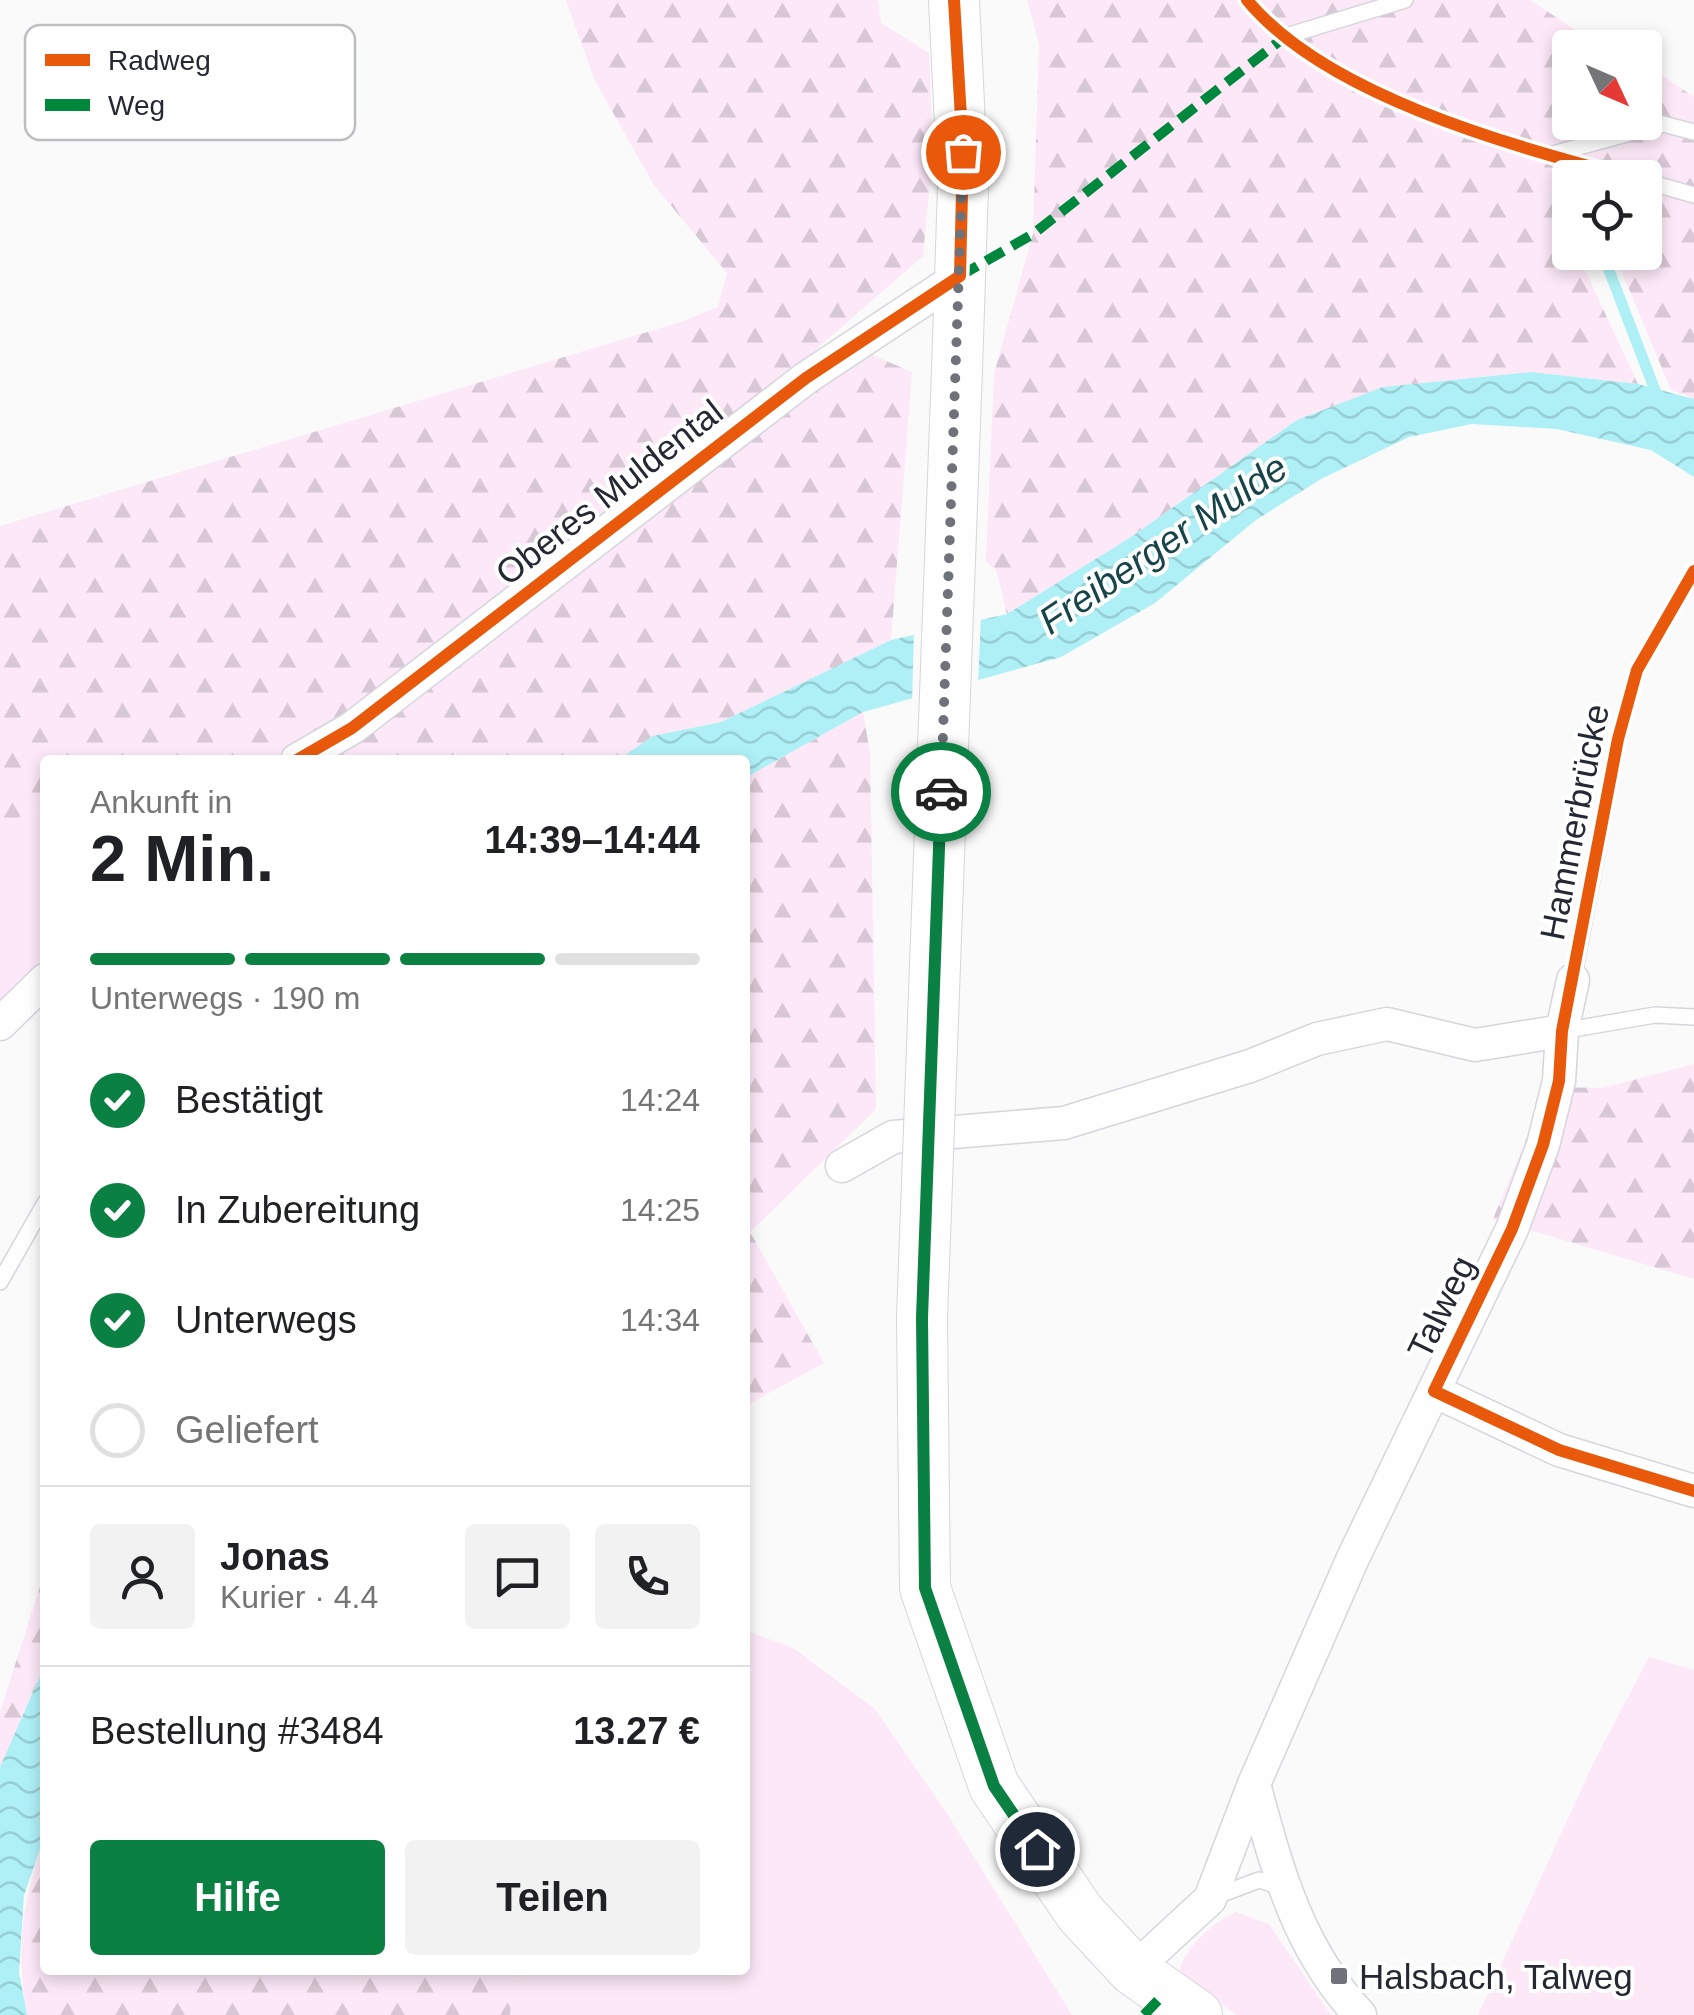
<!DOCTYPE html>
<html lang="de">
<head>
<meta charset="utf-8">
<style>
  :root { --surface:#fff; --page:#f2f2f2; --text:#202124; --muted:#757577; --line:#e0e0e0; --accent:#0b8043 }
  body { margin:0; font-family:Helvetica,sans-serif; background:var(--page); color:var(--text); height:100vh; display:flex; flex-direction:column; font-size:38px; white-space:nowrap }
  * { box-sizing:border-box; margin:0 }
  p { font-size:32px; color:var(--muted) }
  .icon { flex:none; width:55px; height:55px; fill:none; stroke:currentColor; stroke-width:2; stroke-linecap:round; stroke-linejoin:round }
  .map { position:relative; flex:1; overflow:hidden }
  .drawer { position:absolute; left:40px; top:755px; width:710px; height:1220px; display:flex; flex-direction:column; background:var(--surface); border-radius:10px; box-shadow:0 5px 15px #0003 }
  .drawer>* { flex:none }
  .needle { width:65px; rotate:134deg }
  .fabs { position:absolute; left:1552px; top:30px; display:grid; gap:20px }
  .fabs a { display:grid; place-items:center; width:110px; height:110px; border-radius:10px; background:var(--surface); box-shadow:0 5px 15px #0003; font-size:50px }
  .pin { position:absolute; display:grid; place-items:center; width:85px; height:85px; color:#fff; margin:-42px; border:5px solid #fff; border-radius:50%; box-shadow:0 2px 10px #0007 }
  .courier { position:absolute; display:grid; place-items:center; width:100px; height:100px; margin:-50px; border:8px solid #0b8043; border-radius:50%; background:#fff; color:#222; box-shadow:0 2px 12px #0007 }
  .head em { font-style:normal; font-weight:600 }
  .head div { display:flex; flex-direction:column-reverse }
  .head { display:flex; align-items:center; justify-content:space-between; height:170px; padding:0 50px }
  h1 { font-size:65px; font-weight:600; line-height:75px }
  .bar { display:grid; grid-template-columns:repeat(4,1fr); gap:15px 10px; align-content:center; height:120px; padding:0 50px }
  .bar i { height:12px; border-radius:8px; background:var(--line) }
  .bar .active { background:var(--accent) }
  .bar p { grid-column:span 4 }
  .line { display:flex; align-items:center; gap:25px; padding:0 50px; border-top:2px solid var(--line) }
  .line div { flex:1 }
  .round { display:grid; place-items:center; flex:none; width:105px; height:105px; border-radius:10px; background:var(--page) }
  ol { padding:0 50px; list-style:none }
  li { display:flex; align-items:center; gap:30px; height:110px }
  li p { margin-inline-start:auto }
  li .icon { padding:10px; border-radius:50%; background:var(--accent); color:#fff; stroke-width:4 }
  li:last-child { color:var(--muted) }
  li i { width:55px; height:55px; border:5px solid var(--line); border-radius:50% }
  .button { display:flex; gap:20px; margin-top:auto; padding:20px 50px }
  .button a { flex:1; height:115px; border-radius:10px; background:var(--accent); color:#fff; font-size:40px; font-weight:600; line-height:115px; text-align:center }
  .button a+a { background:var(--page); color:var(--text) }
  .map>svg:first-child { display:block }
  .grass { fill:#fce8f7 }
  .forest { fill:url(#forest-firs) }
  .water { fill:url(#water-waves) }
  .pier { fill:#fafafa }
  .lines { fill:none; stroke-linecap:round; stroke-linejoin:round }
  .stream { stroke:#aef0f6; stroke-width:11 }
  .service-casing { stroke:#d4d6dc; stroke-width:18 }
  .minor-casing { stroke:#d4d6dc; stroke-width:35 }
  .primary-casing { stroke:#d4d6dc; stroke-width:52 }
  .service { stroke:#fefefe; stroke-width:15 }
  .minor { stroke:#fefefe; stroke-width:32 }
  .primary { stroke:#fefefe; stroke-width:50 }
  .primary-bridge-casing { stroke:#d4d6dc; stroke-width:52; stroke-linecap:butt }
  .primary-bridge { stroke:#fefefe; stroke-width:50 }
  .quiet { stroke:#00873e; stroke-width:10; stroke-dasharray:20 10; stroke-linecap:butt }
  .cycleway-casing { stroke:#fff; stroke-width:19 }
  .cycleway { stroke:#e8590c; stroke-width:12 }
  .done { stroke:#6f7279; stroke-width:10; stroke-dasharray:0 18 }
  .route { stroke:#0b8043; stroke-width:12 }
  .poi-dot { fill:#6f7279; stroke:#fff; stroke-width:4 }
  .labels { text-anchor:middle; dominant-baseline:central; stroke-width:8; stroke-linejoin:round; paint-order:stroke }
  .street-label { font-size:35px; fill:#242833; stroke:#fff }
  .poi-label { font-size:35px; fill:#242833; stroke:#fff; text-anchor:start }
  .water-label { font-size:38px; font-style:italic; fill:#174448; stroke:#fff }
  .key { fill:#fff; stroke:#bdbec2; stroke-width:2.5 }
  .key-label { font-size:28px; fill:#242833 }
</style>
</head>
<body>
<div class="map">
<svg width="1694" height="2015" viewBox="0 0 1694 2015">
  <defs>
    <pattern id="forest-firs" width="22" height="20" patternUnits="userSpaceOnUse" patternTransform="scale(2.5)"><rect width="22" height="20" fill="#fce8f7"/><path d="M5 1l3.5 6h-7zM16 11l3.5 6h-7z" fill="#d8c7d4"/></pattern>
    <pattern id="water-waves" width="16" height="10" patternUnits="userSpaceOnUse" patternTransform="scale(2.5)"><rect width="16" height="10" fill="#aef0f6"/><path d="M0 5q4-4 8 0t8 0" fill="none" stroke="#96ced3"/></pattern>
  </defs>
  <rect width="100%" height="100%" fill="#fafafa"/>
  <g class="grass">
    <polygon points="45,809 45,967 0,1011 0,824"/>
    <polygon points="745,1630 793,1648 875,1709 946,1812 1072,2015 510,2015 514,1970 745,1970"/>
    <polygon points="1649,1657 1694,1670 1694,2015 1478,2015 1593,1764"/>
    <path d="M1236 1912 1269 1924 1331 2015H1237L1184 1978 1180 1968C1189 1943 1213 1923 1236 1912Z"/>
  </g>
  <g class="forest">
    <polygon points="566,0 878,0 881,23 929,53 933,152 923,256 806,358 817,386 868,353 912,372 891,640 721,722 653,736 618,760 45,760 45,809 0,824 0,526 681,322 718,307 727,273 654,185 595,81"/>
    <polygon points="1027,0 1530,0 1601,47 1570,48 1570,122 1645,122 1645,64 1694,97 1694,399 1671,390 1614,253 1645,252 1645,178 1570,178 1570,252 1577,253 1638,384 1531,372 1383,387 1297,420 1131,537 1007,614 996,570 986,561 994,374 1033,234 1039,44"/>
    <polygon points="863,712 870,753 876,1109 750,1232 824,1363 745,1406 745,778"/>
    <polygon points="1694,1064 1694,1279 1493,1219 1548,1087 1603,1088"/>
    <polygon points="45,1571 45,1665 0,1767 0,1712"/>
    <path d="M45 1835V1970H514L510 2015H27C15 1947 23 1899 45 1835Z"/>
  </g>
  <g class="water">
    <polygon points="1531,372 1638,384 1694,399 1694,477 1651,450 1557,429 1472,424 1409,437 1321,479 1256,520 1155,603 1061,657 863,712 745,778 745,760 618,760 653,736 721,722 891,640 1007,614 1131,537 1297,420 1383,387"/>
    <polygon points="45,1665 45,1835 24,1895 19,1972 27,2015 0,2015 0,1767"/>
  </g>
  <polygon class="pier" points="981,615 978,684 912,703 914,630"/>
  <g class="lines">
    <polyline class="stream" points="1602,252 1658,398"/>
    <defs>
      <g id="service">
        <path d="M1247 0C1327 97 1514 146 1632 178"/>
        <polyline points="1286,36 1405,0"/>
        <polyline points="1553,154 1663,124 1694,132"/>
        <polyline points="1645,181 1694,195"/>
        <polyline points="1573,980 1618,739 1637,670 1694,571"/>
        <polyline points="1562,1031 1655,1015 1694,1017"/>
        <polyline points="0,1282 45,1203"/>
        <polyline points="1214,1897 1259,1880 1281,1887"/>
      </g>
      <g id="minor">
        <polyline points="297,760 352,728 806,378 960,276"/>
        <polyline points="0,1024 45,980"/>
        <polyline points="842,1166 893,1137 1064,1123 1250,1066 1317,1039 1387,1024 1475,1045 1562,1031"/>
        <polyline points="1434,1391 1559,1450 1694,1491"/>
        <path d="M1254 1784C1277 1869 1298 1949 1360 2015"/>
        <polyline points="1133,1970 1210,1899 1254,1784 1353,1558 1512,1229 1543,1145 1559,1081 1562,1031 1573,980"/>
      </g>
      <g id="primary">
        <polyline points="954,0 963,187 957,369"/>
        <polyline points="922,1318 925,1588 994,1786 1080,1913 1133,1970 1197,2015"/>
      </g>
    </defs>
    <use href="#service" class="service-casing"/>
    <use href="#minor" class="minor-casing"/>
    <use href="#primary" class="primary-casing"/>
    <use href="#service" class="service"/>
    <use href="#minor" class="minor"/>
    <use href="#primary" class="primary"/>
    <defs>
      <polyline id="primary-bridge" points="922,1318 957,369"/>
    </defs>
    <use href="#primary-bridge" class="primary-bridge-casing"/>
    <use href="#primary-bridge" class="primary-bridge"/>
    <g class="quiet">
      <polyline points="960,276 1033,234 1286,36"/>
      <polyline points="1144,2015 1163,1995"/>
    </g>
    <defs>
      <g id="cycleway">
        <path d="M1247 0C1327 97 1514 146 1632 178"/>
        <polyline points="1694,571 1637,670 1618,739 1562,1031 1559,1081 1543,1145 1512,1229 1434,1391 1559,1450 1694,1491"/>
        <polyline points="297,760 352,728 806,378 960,276 963,151 954,0"/>
      </g>
    </defs>
    <use href="#cycleway" class="cycleway-casing"/>
    <use href="#cycleway" class="cycleway"/>
  </g>
  <g class="lines">
    <polyline class="done" points="941,792 963,152"/>
    <polyline class="route" points="941,792 922,1318 925,1588 994,1786 1037,1849"/>
  </g>
  <rect class="poi-dot" x="1329" y="1966" width="20" height="20" rx="5"/>
  <g class="labels">
    <g class="street-label">
      <text transform="translate(609 492) rotate(-38)">Oberes Muldental</text>
      <text transform="translate(1574 822) rotate(-79)">Hammerbrücke</text>
      <text transform="translate(1441 1307) rotate(-64)">Talweg</text>
    </g>
    <g class="poi-label">
      <text x="1359" y="1976">Halsbach, Talweg</text>
    </g>
    <g class="water-label">
      <text transform="translate(1163 544) rotate(-34)">Freiberger Mulde</text>
    </g>
  </g>
  <rect x="25" y="25" width="330" height="115" rx="15" class="key"/>
  <rect x="45" y="54" width="45" height="12" fill="#e8590c"/>
  <rect x="45" y="99" width="45" height="12" fill="#00873e"/>
  <g class="key-label">
    <text x="108" y="70">Radweg</text>
    <text x="108" y="115">Weg</text>
  </g>
</svg>
<div class="fabs">
<a><svg class="needle" viewBox="-14 -14 28 28"><path d="M0-13l5 13h-10z" fill="#e53935"/><path d="M0 13l5-13h-10z" fill="#757577"/></svg></a>
<a><svg class="icon" aria-label="locate" viewBox="0 0 24 24"><circle cx="12" cy="12" r="6"/><path d="M12 2v4M12 18v4M2 12h4M18 12h4"/></svg></a>
</div>
<div class="pin" style="left:963px;top:152px;background:#ea580c"><svg class="icon" aria-label="bag" viewBox="0 0 24 24"><path d="M5 8h14l-1 12H6zM9 8a3 3 0 0 1 6 0"/></svg></div>
<div class="pin" style="left:1037px;top:1849px;background:#1f2937"><svg class="icon" aria-label="home" viewBox="0 0 24 24"><path d="M3 11l9-7 9 7M6 9v11h12V9"/></svg></div>
<div class="courier" style="left:941px;top:792px"><svg class="icon" aria-label="car" viewBox="0 0 24 24"><path d="M5 17H2v-5l4-1 3-4h7l3 4 3 1v5h-3M9 17h6M6 11h13"/><circle cx="7" cy="17" r="2"/><circle cx="17" cy="17" r="2"/></svg></div>
<section class="drawer">
<div class="head"><div><h1>2 Min.</h1><p>Ankunft in</p></div><em>14:39–14:44</em></div>
<div class="bar"><i class="active"></i><i class="active"></i><i class="active"></i><i></i><p>Unterwegs · 190 m</p></div>
<ol>
<li><svg class="icon" aria-label="check" viewBox="0 0 24 24"><path d="M5 12l5 5 9-10"/></svg>Bestätigt<p>14:24</p></li>
<li><svg class="icon" aria-label="check" viewBox="0 0 24 24"><path d="M5 12l5 5 9-10"/></svg>In Zubereitung<p>14:25</p></li>
<li><svg class="icon" aria-label="check" viewBox="0 0 24 24"><path d="M5 12l5 5 9-10"/></svg>Unterwegs<p>14:34</p></li>
<li><i></i>Geliefert</li>
</ol>
<div class="line" style="height:180px"><a class="round"><svg class="icon" aria-label="person" viewBox="0 0 24 24"><circle cx="12" cy="8" r="4"/><path d="M4 21q1-7 8-7t8 7"/></svg></a><div><b>Jonas</b><p>Kurier · 4.4</p></div><a class="round"><svg class="icon" aria-label="chat" viewBox="0 0 24 24"><path d="M4 5h16v11H9l-5 4z"/></svg></a><a class="round"><svg class="icon" aria-label="phone" viewBox="0 0 24 24"><path d="M5 4h4l2 5-3 2q2 4 5 5l2-3 5 2v4C11 20 4 13 5 4z"/></svg></a></div>
<div class="line" style="height:130px"><div>Bestellung #3484</div><b>13.27 €</b></div>
<div class="button"><a>Hilfe</a><a>Teilen</a></div>
</section>
</div>
</body>
</html>
